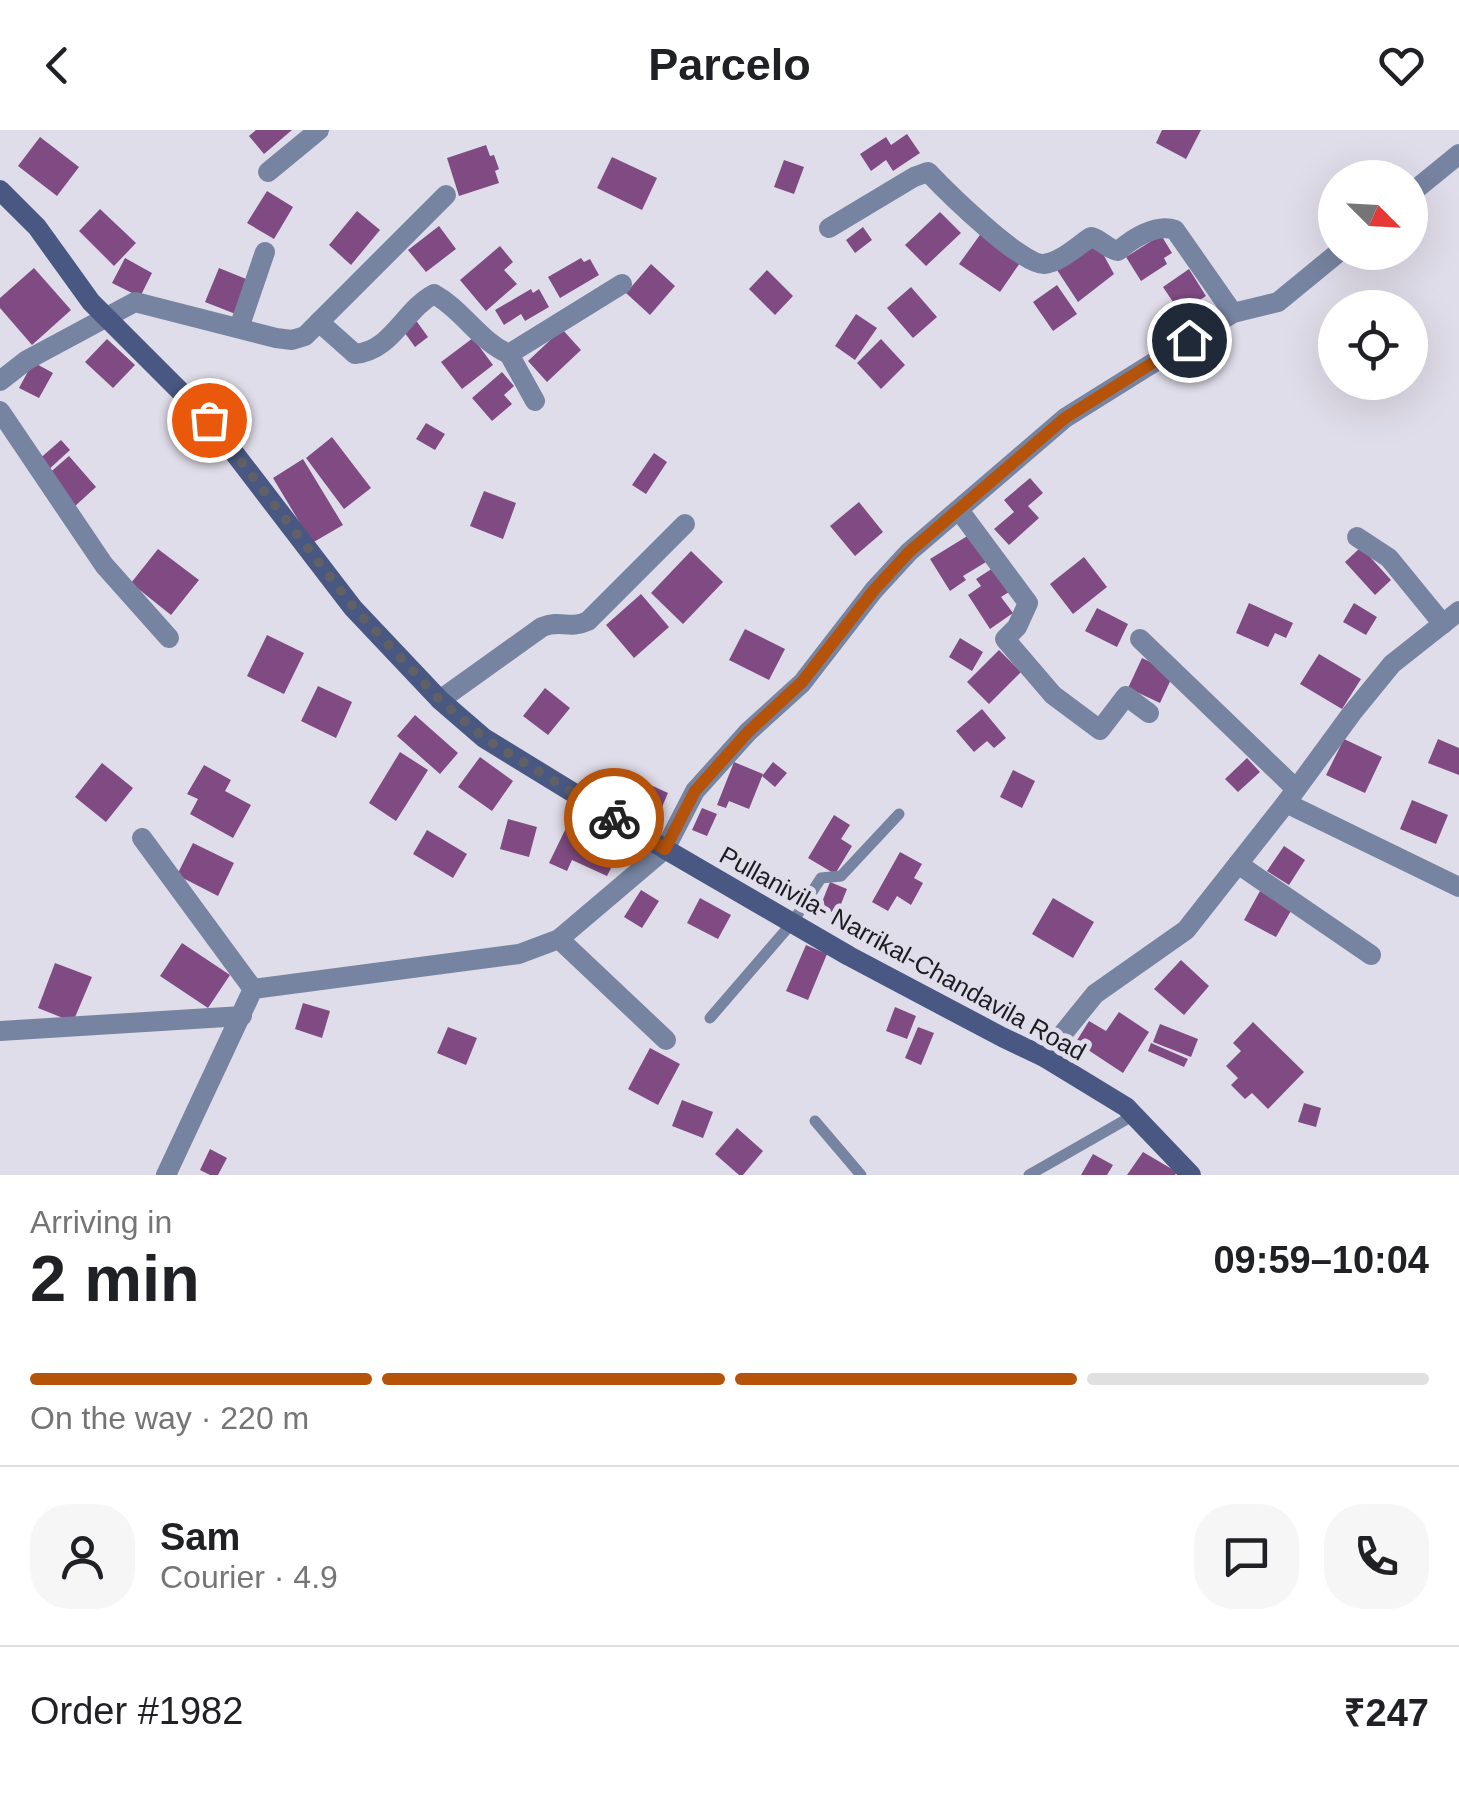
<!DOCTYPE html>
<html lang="en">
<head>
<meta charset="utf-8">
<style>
  :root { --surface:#fff; --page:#f6f6f6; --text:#202124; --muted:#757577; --line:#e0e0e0; --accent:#b45309 }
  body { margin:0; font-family:Helvetica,sans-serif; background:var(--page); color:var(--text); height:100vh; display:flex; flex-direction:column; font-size:38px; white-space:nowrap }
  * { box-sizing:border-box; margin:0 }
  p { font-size:32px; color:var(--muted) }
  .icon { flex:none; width:55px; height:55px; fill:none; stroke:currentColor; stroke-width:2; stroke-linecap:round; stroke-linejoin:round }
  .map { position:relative; height:1045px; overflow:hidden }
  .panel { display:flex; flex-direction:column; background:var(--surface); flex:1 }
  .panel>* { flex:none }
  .needle { width:65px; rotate:114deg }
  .controls { position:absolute; left:1318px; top:30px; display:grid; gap:20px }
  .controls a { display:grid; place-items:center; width:110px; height:110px; border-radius:50%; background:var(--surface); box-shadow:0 10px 40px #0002; font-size:50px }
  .pin { position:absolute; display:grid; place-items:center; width:85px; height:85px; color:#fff; margin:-42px; border:5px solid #fff; border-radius:50%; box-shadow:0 2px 10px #0007 }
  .courier { position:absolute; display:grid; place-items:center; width:100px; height:100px; margin:-50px; border:8px solid #b45309; border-radius:50%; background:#fff; color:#222; box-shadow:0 2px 12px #0007 }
  .headline em { font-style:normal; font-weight:700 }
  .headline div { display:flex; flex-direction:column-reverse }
  .headline { display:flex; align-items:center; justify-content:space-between; height:170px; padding:0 30px }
  h1 { font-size:65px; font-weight:700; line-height:75px }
  .bar { display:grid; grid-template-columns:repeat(4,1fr); gap:15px 10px; align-content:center; height:120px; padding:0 30px }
  .bar i { height:12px; border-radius:8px; background:var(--line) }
  .bar .active { background:var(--accent) }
  .bar p { grid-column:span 4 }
  .line { display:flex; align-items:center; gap:25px; padding:0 30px; border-top:2px solid var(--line) }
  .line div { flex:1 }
  .round { display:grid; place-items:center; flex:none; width:105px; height:105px; border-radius:40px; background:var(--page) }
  header { display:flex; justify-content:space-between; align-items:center; height:130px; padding:0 30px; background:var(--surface); font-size:45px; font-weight:700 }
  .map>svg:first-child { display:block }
  .building { fill:#804b82 }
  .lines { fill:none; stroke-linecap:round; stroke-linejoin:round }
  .lane { stroke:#7784a1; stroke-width:11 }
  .street { stroke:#7784a1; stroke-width:20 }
  .secondary { stroke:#485882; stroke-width:20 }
  .done { stroke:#616067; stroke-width:10; stroke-dasharray:0 18 }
  .route { stroke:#b45309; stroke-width:12 }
  .labels { text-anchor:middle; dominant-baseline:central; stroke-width:10; stroke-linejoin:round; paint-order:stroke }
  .street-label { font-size:25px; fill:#1d1c21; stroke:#e0ddea }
</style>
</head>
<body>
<header><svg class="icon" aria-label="back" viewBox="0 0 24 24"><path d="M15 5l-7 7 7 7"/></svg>Parcelo<svg class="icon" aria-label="heart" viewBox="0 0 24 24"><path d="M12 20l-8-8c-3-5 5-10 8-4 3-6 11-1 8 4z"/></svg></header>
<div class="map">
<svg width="1459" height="1045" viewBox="0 0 1459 1045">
  <rect width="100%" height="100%" fill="#e0ddea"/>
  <g class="building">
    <polygon points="256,0 292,0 264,24 249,6"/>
    <polygon points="1162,0 1201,0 1186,29 1156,13"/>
    <polygon points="907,4 920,23 893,41 886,30 871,41 860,24 886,7 891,15"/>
    <polygon points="40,7 79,37 57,66 18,36"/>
    <polygon points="486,15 490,26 494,25 499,39 495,41 499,53 459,66 447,28"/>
    <polygon points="612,27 657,48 642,80 597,58"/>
    <polygon points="784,30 804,37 794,64 774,57"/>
    <polygon points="267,61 293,77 274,109 247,93"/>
    <polygon points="100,79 136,113 114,136 79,101"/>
    <polygon points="357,81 380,100 351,135 329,115"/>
    <polygon points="940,82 961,103 926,136 905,115"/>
    <polygon points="439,96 456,119 426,142 408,120"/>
    <polygon points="863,97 872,110 855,123 846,110"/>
    <polygon points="982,102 1022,130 1000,162 959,134"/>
    <polygon points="1161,105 1172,123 1164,128 1167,134 1141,151 1126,127"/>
    <polygon points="1096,111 1114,144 1078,172 1057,140"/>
    <polygon points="500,116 513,132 504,140 517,154 486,181 460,150"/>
    <polygon points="125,128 152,143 140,167 112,153"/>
    <polygon points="581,128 584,132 590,129 599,145 560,168 548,147"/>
    <polygon points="651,134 675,156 650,185 626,163"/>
    <polygon points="34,138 71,180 32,215 0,178 0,168"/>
    <polygon points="219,138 251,151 238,185 205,172"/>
    <polygon points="1189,139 1206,166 1198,171 1203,178 1185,190 1163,157"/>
    <polygon points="767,140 793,166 775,185 749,159"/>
    <polygon points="1057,155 1077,184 1053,201 1033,172"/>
    <polygon points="911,157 937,187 913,208 887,178"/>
    <polygon points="531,159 533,163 539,159 549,177 525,191 521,184 504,195 495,180"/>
    <polygon points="856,184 877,198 855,230 835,216"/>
    <polygon points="415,189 428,207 415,217 402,199"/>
    <polygon points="562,199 581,220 547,252 528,231"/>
    <polygon points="473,208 493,235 462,259 441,232"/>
    <polygon points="107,209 135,235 113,258 85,232"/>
    <polygon points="881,209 905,235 881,259 857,233"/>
    <polygon points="33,232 53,243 39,268 19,258"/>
    <polygon points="502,242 514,256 504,265 512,274 492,291 472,268"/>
    <polygon points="426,293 445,304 435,320 416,309"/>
    <polygon points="332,307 371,358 344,379 306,328"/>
    <polygon points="61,310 70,320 46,342 37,331"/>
    <polygon points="654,323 667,332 646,364 632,355"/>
    <polygon points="69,326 96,357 74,377 46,346"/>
    <polygon points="303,329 343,395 312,413 273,348"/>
    <polygon points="1030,348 1043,363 1028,376 1039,388 1009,415 994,399 1014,382 1004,370"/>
    <polygon points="484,361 516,373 503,409 470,396"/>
    <polygon points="859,372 883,402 855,426 830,396"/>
    <polygon points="969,405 991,429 963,446 966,450 950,461 930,429"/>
    <polygon points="1361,417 1391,450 1375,465 1345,432"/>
    <polygon points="158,419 199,450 171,485 131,453"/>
    <polygon points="691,421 723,452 683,494 651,463"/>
    <polygon points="1084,427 1107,457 1073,484 1050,454"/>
    <polygon points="993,438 1009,462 1001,467 1013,483 990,499 968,465 981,456 976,449"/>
    <polygon points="641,464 669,497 634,528 606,495"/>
    <polygon points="1249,473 1293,493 1286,508 1275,503 1268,517 1236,503"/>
    <polygon points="1354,473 1377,487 1366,505 1343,492"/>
    <polygon points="1097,478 1128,494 1117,517 1085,501"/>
    <polygon points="745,499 785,519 769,550 729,530"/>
    <polygon points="267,505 304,523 284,564 247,546"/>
    <polygon points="960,508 983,522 972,541 949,527"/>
    <polygon points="999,520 1021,542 989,574 967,552"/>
    <polygon points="1319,524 1361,549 1342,579 1300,554"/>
    <polygon points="1142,528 1174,543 1160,573 1128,558"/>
    <polygon points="318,556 352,572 336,608 301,591"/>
    <polygon points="545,558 570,578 548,605 523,586"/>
    <polygon points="982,579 1006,608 994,618 987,611 974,622 956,601"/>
    <polygon points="415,585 458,623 440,644 397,606"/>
    <polygon points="1344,609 1382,627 1365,663 1326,645"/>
    <polygon points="1438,609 1459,618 1459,645 1428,633"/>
    <polygon points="400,622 428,640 396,691 369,673"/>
    <polygon points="480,627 513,651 492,681 458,657"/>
    <polygon points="1247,628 1260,642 1238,662 1225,649"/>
    <polygon points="734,632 763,644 749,679 729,671 726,678 717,675"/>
    <polygon points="773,632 787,643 775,657 762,646"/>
    <polygon points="102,633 133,658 106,692 75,667"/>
    <polygon points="204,635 231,650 225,661 251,675 233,708 190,684 198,669 187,664"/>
    <polygon points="1013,640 1035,651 1022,678 1000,667"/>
    <polygon points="633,647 668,663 662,677 627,661"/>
    <polygon points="621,660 656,683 648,696 613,672"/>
    <polygon points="1412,670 1448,685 1436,714 1400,699"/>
    <polygon points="702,678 717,684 707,706 692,700"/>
    <polygon points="834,685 850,695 841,709 852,716 835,744 808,728"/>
    <polygon points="508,689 537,697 529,727 500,719"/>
    <polygon points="566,698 618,724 607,746 572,730 567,741 549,733"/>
    <polygon points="427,700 467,724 453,748 413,724"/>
    <polygon points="193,713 234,733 218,766 177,745"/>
    <polygon points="1284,716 1305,730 1289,755 1267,741"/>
    <polygon points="900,722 922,734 914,748 923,753 911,775 897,766 888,781 872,772"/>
    <polygon points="830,752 847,759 837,784 820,777"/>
    <polygon points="641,760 659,771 642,798 624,787"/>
    <polygon points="1260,761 1292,779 1276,807 1244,790"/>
    <polygon points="700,768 731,785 718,809 687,793"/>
    <polygon points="1053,768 1094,792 1073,828 1032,804"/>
    <polygon points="182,813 230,845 208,878 160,846"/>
    <polygon points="806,815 827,824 808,870 786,861"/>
    <polygon points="1181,830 1209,856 1184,885 1154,859"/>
    <polygon points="55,833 92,847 73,892 38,878"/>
    <polygon points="303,873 330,881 322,908 295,899"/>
    <polygon points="895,877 916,886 907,909 886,901"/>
    <polygon points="1119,882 1149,902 1123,943 1076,912 1089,891 1106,901"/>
    <polygon points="1253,892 1304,942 1268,979 1252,963 1245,969 1231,955 1238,948 1226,936 1241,921 1233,913"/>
    <polygon points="1160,894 1198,909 1191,927 1153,912"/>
    <polygon points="448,897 477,908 466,935 437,923"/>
    <polygon points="918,897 934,903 921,935 905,928"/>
    <polygon points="1151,913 1188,929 1184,937 1148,921"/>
    <polygon points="650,918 680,934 658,975 628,959"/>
    <polygon points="682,970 713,982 703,1008 672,996"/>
    <polygon points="1304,973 1321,978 1316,997 1298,992"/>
    <polygon points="737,998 763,1021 743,1045 739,1045 715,1024"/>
    <polygon points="210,1019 227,1028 218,1045 210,1045 200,1040"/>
    <polygon points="1143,1022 1177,1042 1175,1045 1127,1045"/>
    <polygon points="1093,1024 1113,1035 1107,1045 1081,1045"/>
  </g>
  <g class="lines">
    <g class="lane">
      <polyline points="710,888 792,793 821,748 841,746 899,684"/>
      <polyline points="815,991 861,1045"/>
      <polyline points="1029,1045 1134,985"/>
    </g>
    <g class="street">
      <polyline points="268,42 319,0"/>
      <polyline points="1410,64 1459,24"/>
      <path d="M829 98 914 47 928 42C946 61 1022 136 1044 134 1061 132 1077 116 1091 107 1102 110 1107 119 1118 121 1132 109 1156 93 1175 100L1233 183"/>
      <path d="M319 192 355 224C392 221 404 180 434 164 463 180 479 211 509 224L622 154"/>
      <polyline points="239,198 265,122"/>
      <polyline points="509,224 535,271"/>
      <polyline points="0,251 27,230 135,172 276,208 292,210 305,206 446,65"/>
      <polyline points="0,281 104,435 169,508"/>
      <polyline points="959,380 1028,473 1017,497 1005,509 1053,565 1100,600 1126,566 1149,583"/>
      <polyline points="1357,407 1389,428 1443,494"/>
      <polyline points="1140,509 1296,659"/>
      <path d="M440 570 542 497C562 489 568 500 588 491L685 394"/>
      <polyline points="1286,673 1459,757"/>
      <polyline points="142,708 253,859"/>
      <polyline points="1238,734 1371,825"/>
      <polyline points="559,809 666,910"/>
      <polyline points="0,901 242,886"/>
      <polyline points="1044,927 1095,864 1186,800 1286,673 1352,583 1392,534 1459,481"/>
      <polyline points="166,1045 253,859 519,824 559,809 665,719 695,661 748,602 802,553 874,460 909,422 1065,288 1233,183 1278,172 1339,122"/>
    </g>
    <polyline class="secondary" points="0,60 37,97 91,172 209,290 353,478 440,570 484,608 665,719 849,826 1002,907 1044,927 1126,977 1191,1045"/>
  </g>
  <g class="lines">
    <polyline class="done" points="209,290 354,478 440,570 484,608 614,688"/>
    <polyline class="route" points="614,688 665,719 695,661 748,602 802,552 874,460 909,422 1065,288 1189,210"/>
  </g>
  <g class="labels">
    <g class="street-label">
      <text transform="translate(903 823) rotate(29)">Pullanivila- Narrikal-Chandavila Road</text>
    </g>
  </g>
</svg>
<div class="controls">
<a><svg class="needle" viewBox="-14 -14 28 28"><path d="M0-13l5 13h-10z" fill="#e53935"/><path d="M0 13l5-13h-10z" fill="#757577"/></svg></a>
<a><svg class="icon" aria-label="locate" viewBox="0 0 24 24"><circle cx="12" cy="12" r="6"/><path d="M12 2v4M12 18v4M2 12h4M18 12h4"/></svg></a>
</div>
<div class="pin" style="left:209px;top:290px;background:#ea580c"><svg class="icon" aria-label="bag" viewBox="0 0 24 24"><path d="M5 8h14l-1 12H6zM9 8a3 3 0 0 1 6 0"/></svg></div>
<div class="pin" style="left:1189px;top:210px;background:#1f2937"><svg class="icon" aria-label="home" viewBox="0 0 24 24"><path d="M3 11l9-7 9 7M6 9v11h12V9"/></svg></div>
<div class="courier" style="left:614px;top:688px"><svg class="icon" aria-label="bike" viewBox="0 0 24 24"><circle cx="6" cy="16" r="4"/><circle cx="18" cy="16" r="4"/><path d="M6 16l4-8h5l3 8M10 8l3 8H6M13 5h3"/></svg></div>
</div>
<section class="panel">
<div class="headline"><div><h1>2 min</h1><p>Arriving in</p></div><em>09:59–10:04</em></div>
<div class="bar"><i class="active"></i><i class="active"></i><i class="active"></i><i></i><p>On the way · 220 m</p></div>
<div class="line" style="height:180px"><a class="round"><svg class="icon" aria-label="person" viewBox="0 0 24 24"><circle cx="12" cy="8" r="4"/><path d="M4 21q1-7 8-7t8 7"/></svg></a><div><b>Sam</b><p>Courier · 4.9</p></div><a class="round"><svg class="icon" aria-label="chat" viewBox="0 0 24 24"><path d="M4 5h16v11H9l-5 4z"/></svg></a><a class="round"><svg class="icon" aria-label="phone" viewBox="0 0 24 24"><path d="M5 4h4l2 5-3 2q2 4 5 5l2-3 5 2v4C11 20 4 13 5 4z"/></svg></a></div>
<div class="line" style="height:130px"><div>Order #1982</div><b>₹247</b></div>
</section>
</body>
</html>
